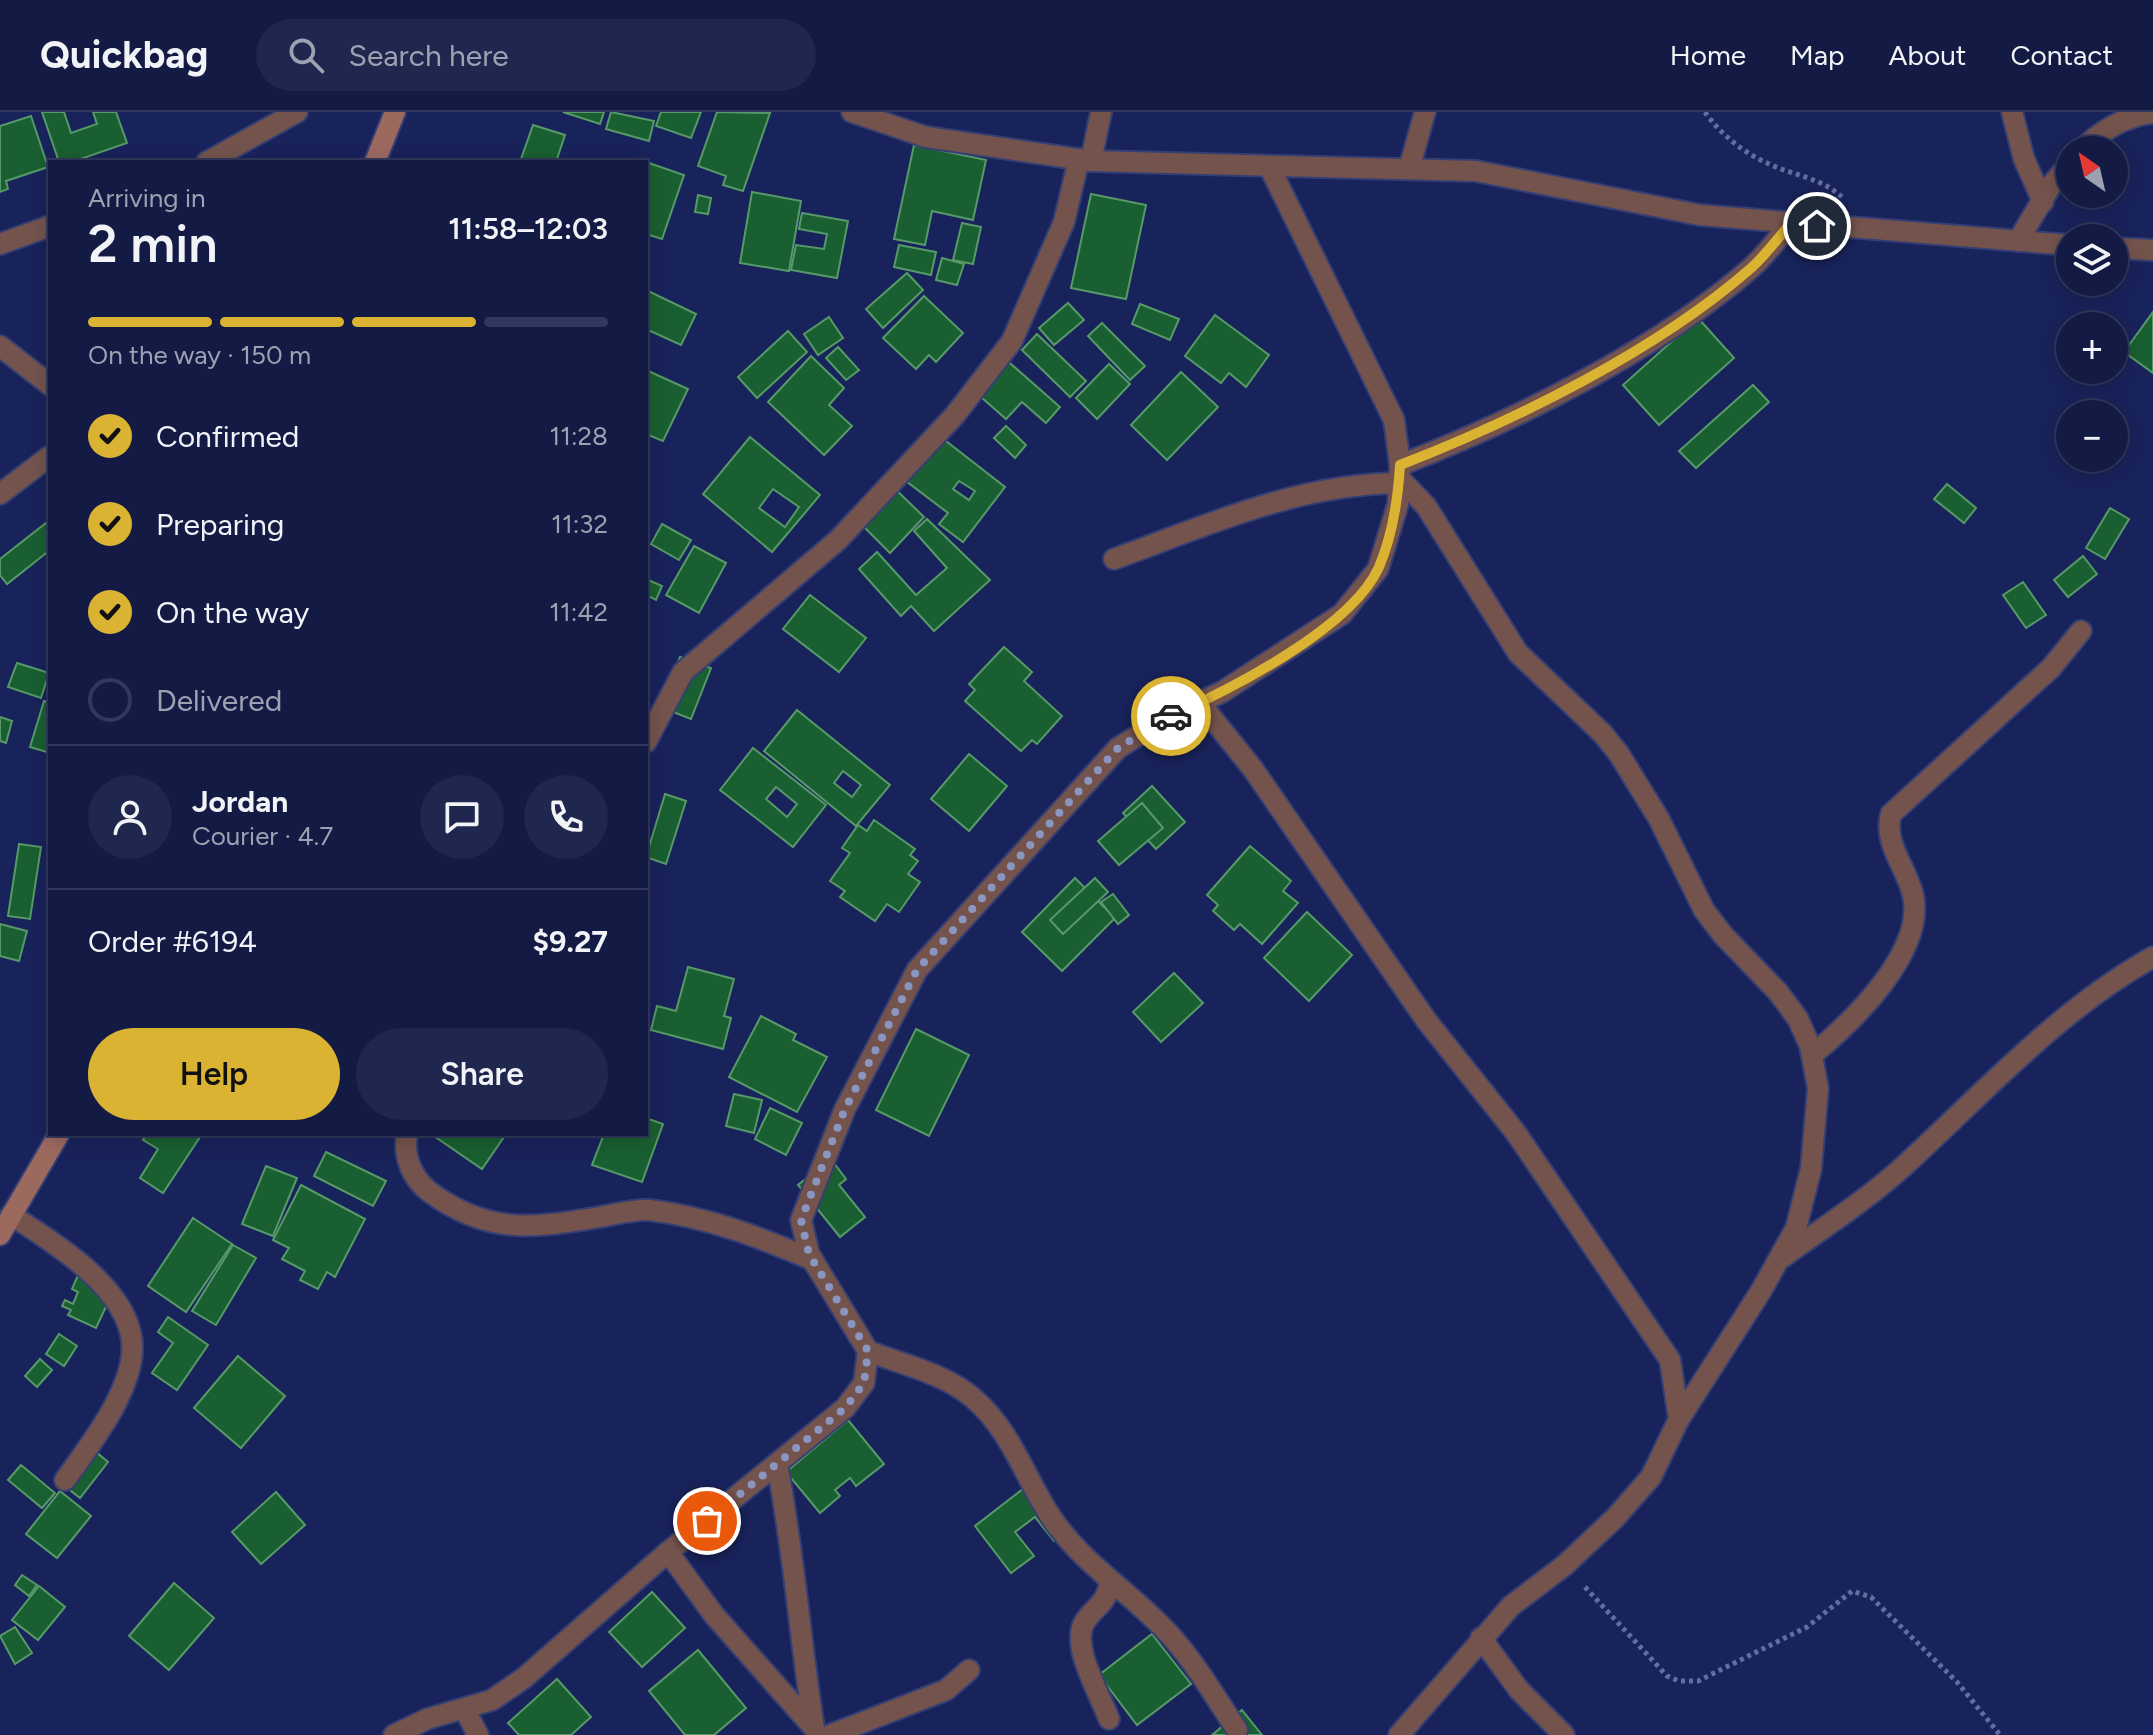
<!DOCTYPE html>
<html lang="en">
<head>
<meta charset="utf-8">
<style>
  :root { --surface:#131a44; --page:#20274f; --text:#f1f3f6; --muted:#9da1b2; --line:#32385d; --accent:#dab333 }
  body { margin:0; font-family:Figtree,sans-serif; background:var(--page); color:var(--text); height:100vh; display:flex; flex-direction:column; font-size:30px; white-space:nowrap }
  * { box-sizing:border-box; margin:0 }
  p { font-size:26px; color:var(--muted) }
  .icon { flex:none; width:44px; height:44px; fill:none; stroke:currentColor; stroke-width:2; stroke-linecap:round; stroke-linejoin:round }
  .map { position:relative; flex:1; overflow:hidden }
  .drawer { position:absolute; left:48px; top:48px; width:600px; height:976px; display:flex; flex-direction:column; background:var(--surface); border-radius:0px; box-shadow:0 4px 20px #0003,0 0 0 2px var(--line) }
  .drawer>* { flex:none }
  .needle { width:52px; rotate:326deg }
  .tools { position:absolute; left:2056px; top:24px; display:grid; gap:16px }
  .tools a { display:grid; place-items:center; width:72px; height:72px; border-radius:50%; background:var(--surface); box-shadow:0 4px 20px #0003,0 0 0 2px var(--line); font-size:40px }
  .pin { position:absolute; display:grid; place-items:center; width:68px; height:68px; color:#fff; margin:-34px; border:4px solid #fff; border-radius:50%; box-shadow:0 2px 8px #0007 }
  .courier { position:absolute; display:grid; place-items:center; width:80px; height:80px; margin:-40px; border:6px solid #dab333; border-radius:50%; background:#fff; color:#222; box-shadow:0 2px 10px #0007 }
  .summary em { font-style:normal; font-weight:600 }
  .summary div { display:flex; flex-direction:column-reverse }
  .summary { display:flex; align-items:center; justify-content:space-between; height:136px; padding:0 40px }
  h1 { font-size:52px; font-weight:600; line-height:60px }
  .bar { display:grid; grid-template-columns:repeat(4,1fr); gap:12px 8px; align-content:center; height:96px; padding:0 40px }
  .bar i { height:10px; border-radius:6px; background:var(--line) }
  .bar .selected { background:var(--accent) }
  .bar p { grid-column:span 4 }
  .line { display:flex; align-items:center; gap:20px; padding:0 40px; border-top:2px solid var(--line) }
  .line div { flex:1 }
  .round { display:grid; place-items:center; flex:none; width:84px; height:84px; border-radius:42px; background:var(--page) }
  ol { padding:0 40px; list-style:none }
  li { display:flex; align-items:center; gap:24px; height:88px }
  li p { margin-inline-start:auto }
  li .icon { padding:8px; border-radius:50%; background:var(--accent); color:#111; stroke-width:4 }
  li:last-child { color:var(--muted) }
  li i { width:44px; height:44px; border:4px solid var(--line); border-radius:50% }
  .action { display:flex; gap:16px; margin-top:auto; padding:16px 40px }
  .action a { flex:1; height:92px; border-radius:48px; background:var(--accent); color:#111; font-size:32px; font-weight:600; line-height:92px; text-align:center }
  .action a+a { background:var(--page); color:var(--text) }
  header { display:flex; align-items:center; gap:48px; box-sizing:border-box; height:112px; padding:0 40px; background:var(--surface); border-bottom:2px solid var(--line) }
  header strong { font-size:38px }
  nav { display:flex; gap:44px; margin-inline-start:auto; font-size:28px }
  .search { width:560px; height:72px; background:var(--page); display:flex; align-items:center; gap:20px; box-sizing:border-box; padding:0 28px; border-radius:44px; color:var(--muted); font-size:30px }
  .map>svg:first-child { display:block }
  .building { fill:#195f31; stroke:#579968; stroke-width:2; fill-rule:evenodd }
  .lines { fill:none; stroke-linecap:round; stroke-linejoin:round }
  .minor-casing { stroke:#353f74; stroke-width:24 }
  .secondary-casing { stroke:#353f74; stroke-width:24 }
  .path { stroke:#636e9d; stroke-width:5; stroke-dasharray:4 4; stroke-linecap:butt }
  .minor { stroke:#74534d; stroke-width:20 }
  .secondary { stroke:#9c695f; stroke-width:20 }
  .done { stroke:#8a95c0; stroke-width:8; stroke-dasharray:0 14.4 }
  .route { stroke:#dab333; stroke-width:10 }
</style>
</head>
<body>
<header>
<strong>Quickbag</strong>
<div class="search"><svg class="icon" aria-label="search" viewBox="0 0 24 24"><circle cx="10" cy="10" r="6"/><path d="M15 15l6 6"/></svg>Search here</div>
<nav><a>Home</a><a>Map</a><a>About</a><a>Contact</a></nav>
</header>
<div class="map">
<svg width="2153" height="1623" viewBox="0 0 2153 1623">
  <rect width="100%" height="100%" fill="#19235b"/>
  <g class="building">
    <polygon points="42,0 64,0 71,21 97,12 93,0 116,0 127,31 72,50 59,50"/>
    <polygon points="563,0 604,0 600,12"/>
    <polygon points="611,0 654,9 649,29 606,17"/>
    <polygon points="661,0 701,0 691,26 656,14"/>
    <polygon points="717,0 770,1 743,79 723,73 726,64 698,54"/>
    <polygon points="31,4 48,55 6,69 8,77 0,80 0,14"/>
    <polygon points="533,13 565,23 556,50 520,50"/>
    <polygon points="914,33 986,48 973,108 932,99 925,133 894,127"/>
    <polygon points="646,50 684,63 662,127 646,122"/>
    <polygon points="752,80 801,89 789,159 740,151"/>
    <polygon points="1091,82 1146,93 1126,187 1071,176"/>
    <polygon points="698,83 711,86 708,102 695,100"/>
    <polygon points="802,101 848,109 837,166 791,158 796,133 824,137 827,122 799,117"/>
    <polygon points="962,111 981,115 973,152 953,148"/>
    <polygon points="899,133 936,140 931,163 894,155"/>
    <polygon points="942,146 964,152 957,173 936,168"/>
    <polygon points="907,161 923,178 883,216 866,197"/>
    <polygon points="646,178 696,202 681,233 646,217"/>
    <polygon points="924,184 963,221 936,250 929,243 916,257 883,226"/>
    <polygon points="1068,191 1084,208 1054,233 1039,216"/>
    <polygon points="1140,192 1179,207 1170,228 1132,212"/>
    <polygon points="2153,200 2153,261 2124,240"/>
    <polygon points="1215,203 1269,243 1246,275 1229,261 1221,271 1185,244"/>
    <polygon points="829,205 843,226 818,243 804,222"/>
    <polygon points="1698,206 1734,246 1659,313 1623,273"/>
    <polygon points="1102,211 1145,254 1130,268 1088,224"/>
    <polygon points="788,219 807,240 757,286 738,265"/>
    <polygon points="1037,222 1086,269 1070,285 1022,238"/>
    <polygon points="838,235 859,258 846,268 826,246"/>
    <polygon points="811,244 844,276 829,293 852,314 824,343 768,290"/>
    <polygon points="1003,245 1060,295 1046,311 1022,290 1006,307 973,278"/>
    <polygon points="1109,252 1130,272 1097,307 1076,286"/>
    <polygon points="646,258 688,277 663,329 646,322"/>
    <polygon points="1181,260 1218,295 1167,348 1131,313"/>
    <polygon points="1753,273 1769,290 1696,356 1679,339"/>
    <polygon points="1006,314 1026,333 1015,346 994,326"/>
    <path d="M937 322 1005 375 963 430 939 412 948 401 902 366ZM959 369 975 379 969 388 953 377Z"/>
    <path d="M750 325 820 383 772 440 703 382ZM773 377 799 395 785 415 759 396Z"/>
    <polygon points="888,370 924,405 890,441 854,405"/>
    <polygon points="1947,372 1976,396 1964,411 1934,387"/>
    <polygon points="2110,396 2129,407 2105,447 2086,436"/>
    <polygon points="927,407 990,468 934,519 911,494 901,504 859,457 877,440 916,483 947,456 914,419"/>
    <polygon points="46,411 50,416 50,438 7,472 0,463 0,447"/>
    <polygon points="662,412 691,428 679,448 651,432"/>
    <polygon points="694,434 726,451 699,501 666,483"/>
    <polygon points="2083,444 2097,462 2068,485 2054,468"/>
    <polygon points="646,467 662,474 656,488 646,483"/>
    <polygon points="2023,470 2046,503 2026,516 2003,483"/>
    <polygon points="810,483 866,526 839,560 783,517"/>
    <polygon points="1004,535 1032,560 1024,569 1062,604 1037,632 1032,628 1021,639 965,589 975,578 969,572"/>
    <polygon points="680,545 711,556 691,607 660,595"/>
    <polygon points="17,551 49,561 41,586 8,575"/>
    <polygon points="44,589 50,591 50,641 30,635"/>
    <path d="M797 598 890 673 856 714 764 639ZM843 659 861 673 852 685 834 671Z"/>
    <polygon points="0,605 12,609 6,631 0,629"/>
    <path d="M753 636 826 693 793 735 720 678ZM776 675 797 692 787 705 766 687Z"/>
    <polygon points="969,642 1007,674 969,719 931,687"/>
    <polygon points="1152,674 1185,710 1156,737 1123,701"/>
    <polygon points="665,682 686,689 666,752 646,745"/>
    <polygon points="1142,691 1163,716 1119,753 1098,729"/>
    <polygon points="874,708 915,737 910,743 918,749 908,762 920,770 899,800 887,792 875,809 840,785 845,779 830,769 850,741 842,736 858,713 867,719"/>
    <polygon points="19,732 41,735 30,807 8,804"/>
    <polygon points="1250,734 1291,769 1283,779 1298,791 1262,832 1240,812 1234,818 1213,799 1218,793 1207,783"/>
    <polygon points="1075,766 1115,806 1062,859 1022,820"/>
    <polygon points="1095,766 1108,780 1063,822 1050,808"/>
    <polygon points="1113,782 1129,803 1118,812 1101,790"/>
    <polygon points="1307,800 1352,843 1309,889 1264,846"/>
    <polygon points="0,812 27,819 19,849 0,844"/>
    <polygon points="688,855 734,867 724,904 731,906 723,937 651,918 657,894 676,899"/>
    <polygon points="1174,861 1203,891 1161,930 1133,900"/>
    <polygon points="761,904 796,922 793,928 827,945 797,1000 729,965"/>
    <polygon points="916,917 969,943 929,1024 876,998"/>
    <polygon points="734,982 762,988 754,1021 726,1014"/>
    <polygon points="770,996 802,1011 786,1043 755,1027"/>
    <polygon points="646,1006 663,1012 642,1070 592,1053 604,1022 646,1022"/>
    <polygon points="147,1022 202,1022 163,1081 140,1066 158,1037 143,1028"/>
    <polygon points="431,1022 506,1022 482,1057"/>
    <polygon points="326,1040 386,1069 373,1094 314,1064"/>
    <polygon points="831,1047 846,1067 839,1073 865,1105 840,1125 798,1073"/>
    <polygon points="266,1054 297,1066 273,1124 242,1112"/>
    <polygon points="301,1073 365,1107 335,1165 327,1160 318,1177 300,1168 305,1159 282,1147 289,1136 273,1128"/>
    <polygon points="193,1106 232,1132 186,1200 148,1174"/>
    <polygon points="233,1133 256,1146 216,1213 192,1199"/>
    <polygon points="78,1163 113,1180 96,1216 68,1203 71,1198 62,1194 65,1188 73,1192 78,1180 72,1177"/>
    <polygon points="168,1205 208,1233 177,1278 152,1261 173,1231 158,1220"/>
    <polygon points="59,1222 77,1234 64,1254 46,1242"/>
    <polygon points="238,1244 285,1284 241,1336 194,1296"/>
    <polygon points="40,1247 52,1258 37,1275 25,1264"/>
    <polygon points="848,1308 884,1352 856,1374 850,1366 835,1378 840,1384 820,1401 786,1360"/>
    <polygon points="90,1335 108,1350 80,1386 61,1371"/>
    <polygon points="21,1353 55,1381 42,1396 8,1368"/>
    <polygon points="1028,1373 1065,1421 1054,1429 1035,1405 1015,1420 1034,1444 1011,1461 975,1414"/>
    <polygon points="60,1379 91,1404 57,1446 26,1422"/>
    <polygon points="276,1380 305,1413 261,1452 232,1420"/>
    <polygon points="22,1463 37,1473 29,1484 15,1473"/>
    <polygon points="174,1471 214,1506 169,1558 129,1524"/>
    <polygon points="39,1474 65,1495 38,1528 12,1508"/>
    <polygon points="652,1480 685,1516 642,1555 609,1520"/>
    <polygon points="15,1515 32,1541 15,1552 0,1524"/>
    <polygon points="1152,1522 1191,1572 1137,1613 1099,1563"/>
    <polygon points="698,1538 746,1596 714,1623 685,1623 649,1579"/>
    <polygon points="557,1567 591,1605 571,1623 519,1623 508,1611"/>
    <polygon points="1242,1598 1262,1623 1212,1623"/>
  </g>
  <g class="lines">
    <defs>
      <g id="minor">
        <polyline points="852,0 926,25 1091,49 1476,59 1700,103 2070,133"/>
        <polyline points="2012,0 2024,47 2043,90"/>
        <path d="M2082 38C2099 19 2128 3 2153 1"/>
        <polyline points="1091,49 1101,0"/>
        <polyline points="207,50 297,0"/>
        <polyline points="1409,57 1425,0"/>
        <polyline points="2018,129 2052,72 2070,52"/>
        <polyline points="0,132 50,114"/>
        <polyline points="2114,136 2153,138"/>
        <polyline points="0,234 50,273"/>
        <path d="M1400 353C1517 308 1655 239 1750 157 1765 144 1778 126 1791 111"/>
        <polyline points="1399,366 1426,394 1518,541 1603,622 1619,642 1659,707 1704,798 1723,823 1778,880 1798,907 1810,934 1818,976 1811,1057 1796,1116 1761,1179 1679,1307"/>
        <polyline points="0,382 50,344"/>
        <path d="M1114 447C1208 413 1297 372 1399 371"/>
        <polyline points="1200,591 1253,657 1426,908 1516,1021 1670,1248 1679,1307 1651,1365 1615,1406 1565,1453 1511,1494 1399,1623"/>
        <polyline points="646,630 683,560 838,428 955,303 1012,229 1064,110 1079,47"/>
        <path d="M1812 943C1851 911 1926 840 1913 783 1907 756 1883 732 1891 702L2051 556 2081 519"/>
        <path d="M407 1022C403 1045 412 1067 431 1081 489 1123 534 1116 600 1105 616 1102 634 1097 649 1098 708 1105 759 1125 813 1148"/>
        <path d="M11 1103C53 1130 127 1175 132 1230 136 1275 90 1333 65 1368"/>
        <path d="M1783 1145C1824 1115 1868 1087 1905 1053 1985 980 2058 898 2153 845"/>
        <path d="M868 1239C903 1253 944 1261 973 1286 1012 1319 1025 1367 1053 1408 1085 1454 1133 1482 1170 1523 1196 1552 1216 1586 1237 1618"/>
        <path d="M777 1352C794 1440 800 1528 814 1616"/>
        <polyline points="668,1440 714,1503 813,1615"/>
        <polyline points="1481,1526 1519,1578 1564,1623"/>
        <polyline points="465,1598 478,1623"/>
        <path d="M1109 1607C1100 1582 1071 1535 1084 1511 1095 1493 1106 1494 1110 1470"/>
        <polyline points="394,1623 427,1607 492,1588 524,1566 668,1440 845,1296 864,1271 868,1239 809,1142 801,1108 845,997 917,858 1118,636 1168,605 1222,580 1342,502 1378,457 1398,392 1400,353 1394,308 1269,54"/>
        <polyline points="830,1623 946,1578 969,1558"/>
      </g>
      <g id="secondary">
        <polyline points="375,50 395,0"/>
        <polyline points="0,1123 59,1022"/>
      </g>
    </defs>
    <use href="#minor" class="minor-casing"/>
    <use href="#secondary" class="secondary-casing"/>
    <g class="path">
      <path d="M1705 0C1721 23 1744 41 1769 52 1795 64 1823 66 1844 87"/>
      <polyline points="1585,1475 1667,1564 1679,1569 1698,1569 1807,1515 1852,1479 1871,1485 1957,1570 2000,1623"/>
    </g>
    <use href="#minor" class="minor"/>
    <use href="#secondary" class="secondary"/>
  </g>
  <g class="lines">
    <polyline class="done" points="707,1409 845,1296 864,1271 868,1239 809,1142 801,1108 845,997 917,858 1118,636 1171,604"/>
    <path class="route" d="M1171 604C1231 577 1352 516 1379 455 1393 422 1398 387 1400 353 1516 308 1656 239 1750 157 1765 144 1778 126 1791 111L1817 114"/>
  </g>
</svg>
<div class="tools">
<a><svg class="needle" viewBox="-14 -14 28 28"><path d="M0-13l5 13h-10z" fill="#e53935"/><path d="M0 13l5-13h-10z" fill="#9da1b2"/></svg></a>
<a><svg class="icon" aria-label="layers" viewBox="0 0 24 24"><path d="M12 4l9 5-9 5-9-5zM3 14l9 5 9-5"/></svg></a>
<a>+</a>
<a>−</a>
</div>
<div class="pin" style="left:707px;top:1409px;background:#ea580c"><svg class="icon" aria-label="bag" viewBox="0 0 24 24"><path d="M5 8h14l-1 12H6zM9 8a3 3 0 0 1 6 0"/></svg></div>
<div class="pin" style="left:1817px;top:114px;background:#1f2937"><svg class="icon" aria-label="home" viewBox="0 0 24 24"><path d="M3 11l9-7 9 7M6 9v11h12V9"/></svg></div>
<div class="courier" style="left:1171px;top:604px"><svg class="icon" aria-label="car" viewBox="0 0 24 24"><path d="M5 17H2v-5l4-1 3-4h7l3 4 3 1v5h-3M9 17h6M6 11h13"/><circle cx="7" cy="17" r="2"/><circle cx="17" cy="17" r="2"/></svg></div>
<section class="drawer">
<div class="summary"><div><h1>2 min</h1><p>Arriving in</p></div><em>11:58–12:03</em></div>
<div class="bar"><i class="selected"></i><i class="selected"></i><i class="selected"></i><i></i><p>On the way · 150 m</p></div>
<ol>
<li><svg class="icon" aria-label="check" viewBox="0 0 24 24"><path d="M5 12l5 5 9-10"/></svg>Confirmed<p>11:28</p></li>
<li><svg class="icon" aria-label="check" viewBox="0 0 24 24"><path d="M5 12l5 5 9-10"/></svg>Preparing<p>11:32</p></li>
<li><svg class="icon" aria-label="check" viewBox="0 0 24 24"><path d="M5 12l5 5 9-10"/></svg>On the way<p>11:42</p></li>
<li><i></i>Delivered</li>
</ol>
<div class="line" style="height:144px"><a class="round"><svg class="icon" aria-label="person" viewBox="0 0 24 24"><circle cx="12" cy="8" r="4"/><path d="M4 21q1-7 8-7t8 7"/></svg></a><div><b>Jordan</b><p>Courier · 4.7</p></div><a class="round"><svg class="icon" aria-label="chat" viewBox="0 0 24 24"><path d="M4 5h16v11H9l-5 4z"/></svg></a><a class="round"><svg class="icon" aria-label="phone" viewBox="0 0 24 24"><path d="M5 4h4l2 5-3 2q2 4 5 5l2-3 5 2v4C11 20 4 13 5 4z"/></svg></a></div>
<div class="line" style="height:104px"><div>Order #6194</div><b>$9.27</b></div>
<div class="action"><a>Help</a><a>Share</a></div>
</section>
</div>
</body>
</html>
